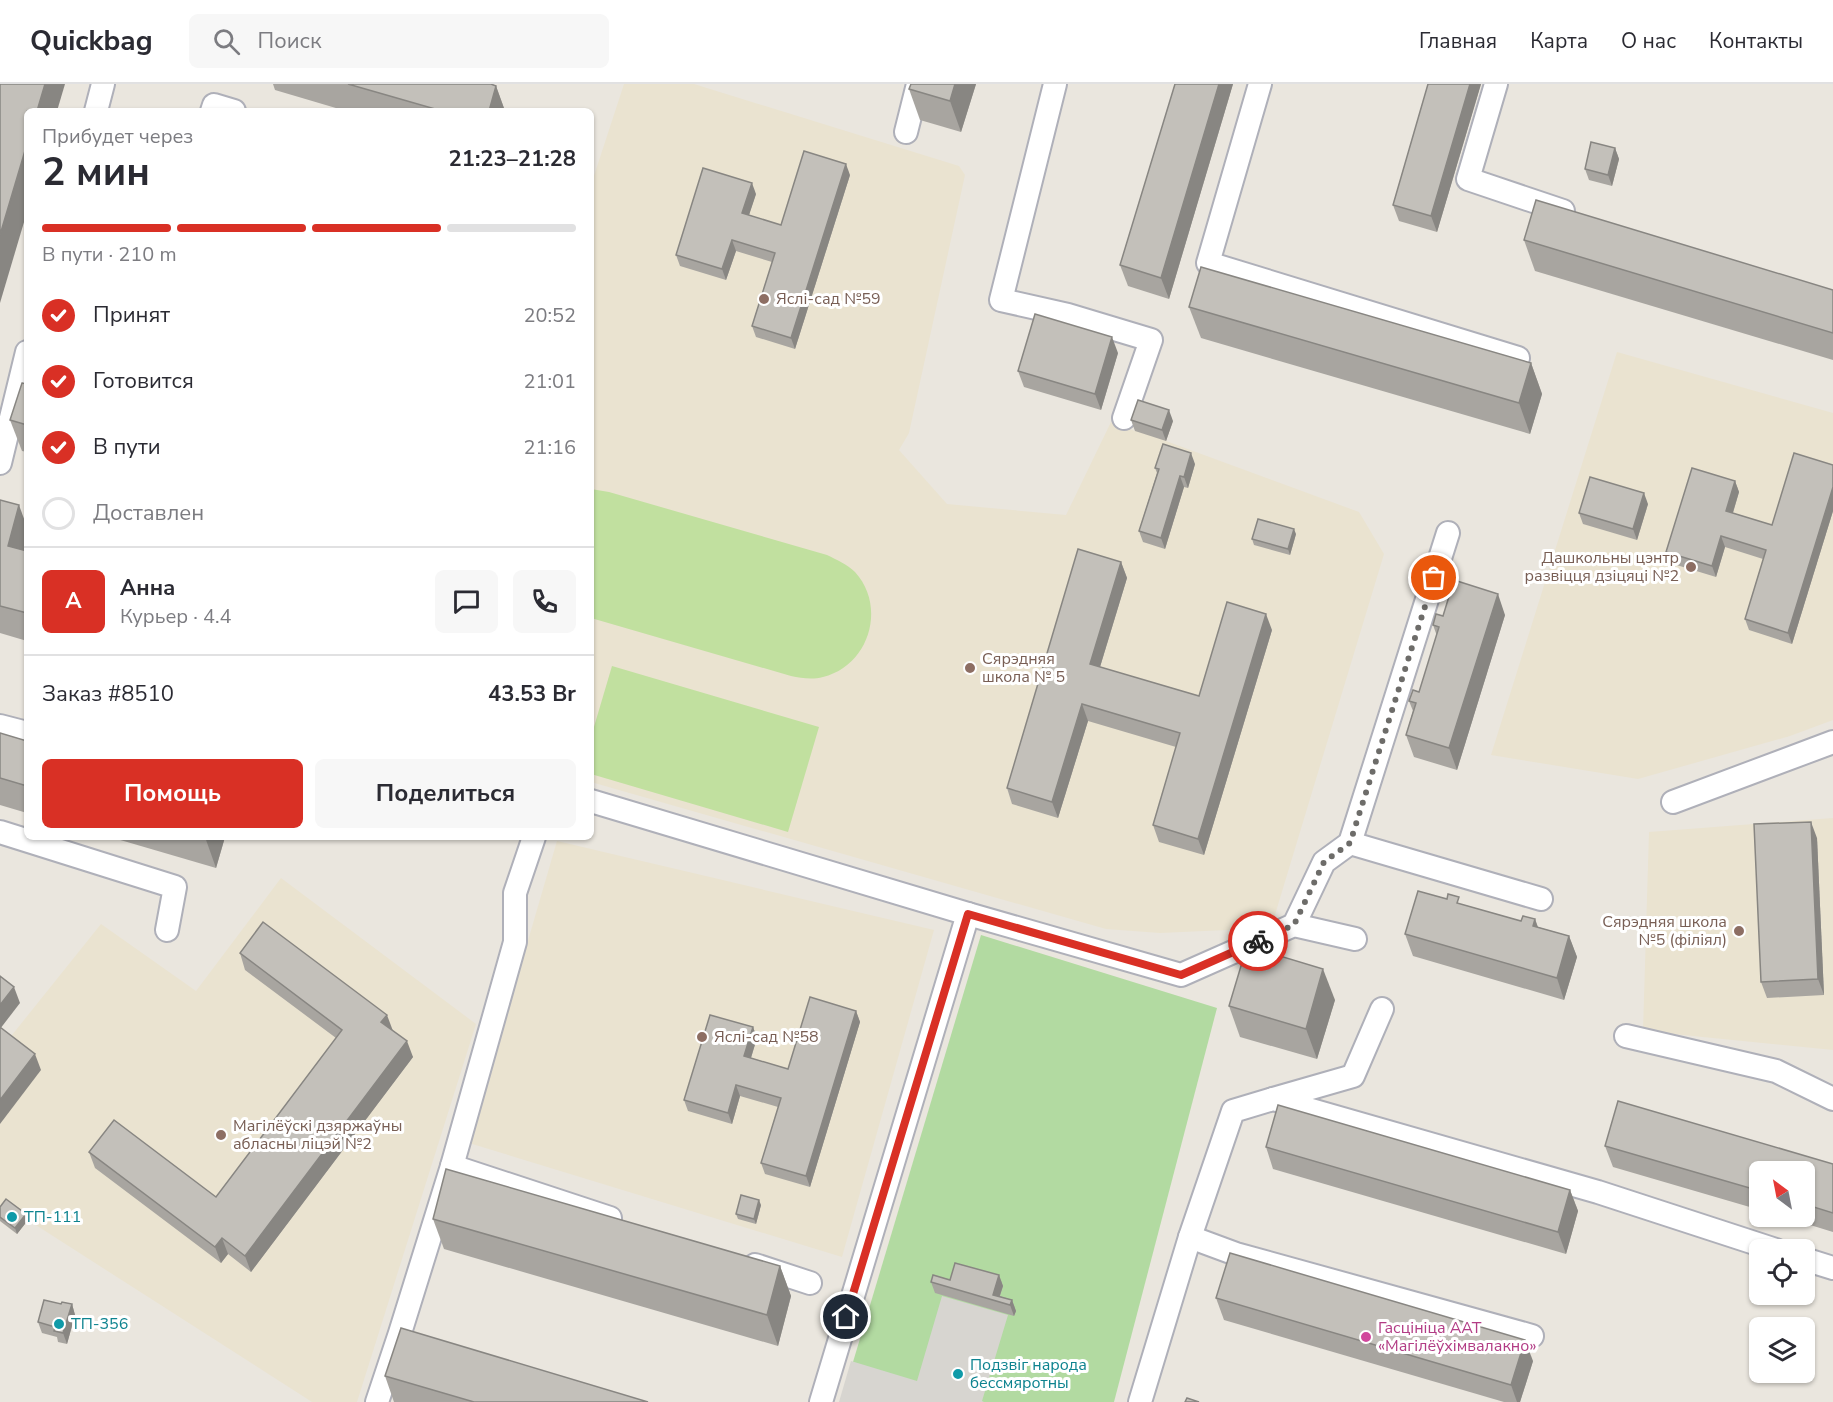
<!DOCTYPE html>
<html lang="ru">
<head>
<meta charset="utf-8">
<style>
  :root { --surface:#fff; --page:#f7f7f7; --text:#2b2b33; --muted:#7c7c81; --line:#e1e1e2; --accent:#d93025 }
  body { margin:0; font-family:"Nunito Sans",sans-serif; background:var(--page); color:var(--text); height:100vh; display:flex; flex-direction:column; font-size:22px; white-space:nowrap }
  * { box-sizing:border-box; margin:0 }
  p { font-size:20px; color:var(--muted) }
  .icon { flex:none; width:33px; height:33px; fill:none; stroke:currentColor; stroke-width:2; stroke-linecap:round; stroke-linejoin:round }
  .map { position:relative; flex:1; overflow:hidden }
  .details { position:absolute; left:24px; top:24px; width:570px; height:732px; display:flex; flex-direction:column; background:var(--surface); border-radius:9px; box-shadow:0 2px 4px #0004 }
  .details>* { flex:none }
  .needle { width:39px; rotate:328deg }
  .fabs { position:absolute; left:1749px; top:1077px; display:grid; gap:12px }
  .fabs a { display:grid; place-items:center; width:66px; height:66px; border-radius:9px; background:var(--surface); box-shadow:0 2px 4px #0004; font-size:30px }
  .pin { position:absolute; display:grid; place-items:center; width:51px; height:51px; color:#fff; margin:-26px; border:3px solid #fff; border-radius:50%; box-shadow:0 2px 6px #0007 }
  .courier { position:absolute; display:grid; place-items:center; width:60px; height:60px; margin:-30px; border:4px solid #d93025; border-radius:50%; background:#fff; color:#222; box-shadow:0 2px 8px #0007 }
  .headline em { font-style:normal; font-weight:700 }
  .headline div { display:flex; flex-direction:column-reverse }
  .headline { display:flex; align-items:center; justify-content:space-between; height:102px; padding:0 18px }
  h1 { font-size:39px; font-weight:700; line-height:45px }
  .bar { display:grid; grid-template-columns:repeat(4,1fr); gap:9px 6px; align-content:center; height:72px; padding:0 18px }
  .bar i { height:8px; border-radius:4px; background:var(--line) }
  .bar .on { background:var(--accent) }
  .bar p { grid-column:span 4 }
  .line { display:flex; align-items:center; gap:15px; padding:0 18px; border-top:2px solid var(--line) }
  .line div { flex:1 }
  .round { display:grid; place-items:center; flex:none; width:63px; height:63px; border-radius:9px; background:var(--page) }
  ol { padding:0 18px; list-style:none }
  li { display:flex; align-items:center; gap:18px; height:66px }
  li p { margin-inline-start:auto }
  li .icon { padding:6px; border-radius:50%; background:var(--accent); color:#fff; stroke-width:4 }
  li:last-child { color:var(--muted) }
  li i { width:33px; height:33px; border:3px solid var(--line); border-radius:50% }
  .cta { display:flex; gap:12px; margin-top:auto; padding:12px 18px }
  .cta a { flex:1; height:69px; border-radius:9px; background:var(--accent); color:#fff; font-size:24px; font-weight:700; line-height:69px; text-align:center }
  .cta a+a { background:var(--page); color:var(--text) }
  header { display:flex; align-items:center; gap:36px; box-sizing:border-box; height:84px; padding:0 30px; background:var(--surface); border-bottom:2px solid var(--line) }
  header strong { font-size:28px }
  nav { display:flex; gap:33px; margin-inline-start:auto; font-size:21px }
  .search { width:420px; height:54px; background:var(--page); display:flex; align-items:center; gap:15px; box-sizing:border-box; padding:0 21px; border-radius:9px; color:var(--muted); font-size:22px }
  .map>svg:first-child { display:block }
  .education { fill:#eae3d0 }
  .green { fill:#b2daa1 }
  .pitch { fill:#c1e09f }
  .plaza { fill:#d7d5d0 }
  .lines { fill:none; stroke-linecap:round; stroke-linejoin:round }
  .minor-casing { stroke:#afb0b9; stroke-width:26 }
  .minor { stroke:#fff; stroke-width:22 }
  .wall { fill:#a8a5a0 }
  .shaded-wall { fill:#888682 }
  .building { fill:#c3c0ba; stroke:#888682; stroke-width:1.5 }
  .done { stroke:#6d6c69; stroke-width:6; stroke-dasharray:0 10.8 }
  .route { stroke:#d93025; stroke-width:8 }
  .education-dot { fill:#8d6e63; stroke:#fff; stroke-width:2 }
  .culture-dot { fill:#0f9aa8; stroke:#fff; stroke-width:2 }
  .hotel-dot { fill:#d1479c; stroke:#fff; stroke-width:2 }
  .labels { text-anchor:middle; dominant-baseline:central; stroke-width:6; stroke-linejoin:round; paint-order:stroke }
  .education-label { font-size:16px; fill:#785e54; stroke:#fff; text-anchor:start }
  .culture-label { font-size:16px; fill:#0d838f; stroke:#fff; text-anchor:start }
  .hotel-label { font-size:16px; fill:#b23c85; stroke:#fff; text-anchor:start }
</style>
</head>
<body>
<header>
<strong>Quickbag</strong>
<div class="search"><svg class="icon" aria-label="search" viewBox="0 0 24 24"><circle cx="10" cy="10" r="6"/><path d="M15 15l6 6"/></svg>Поиск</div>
<nav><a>Главная</a><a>Карта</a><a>О нас</a><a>Контакты</a></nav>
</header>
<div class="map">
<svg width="1833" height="1318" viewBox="0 0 1833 1318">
  <rect width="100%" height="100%" fill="#eae6de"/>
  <g class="education">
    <polygon points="624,0 694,0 959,82 965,91 909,349 899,366 947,420 1066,431 1111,338 1135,347 1142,327 1173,337 1166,357 1359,428 1384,470 1271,844 1160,849 1106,845 591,698 591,101"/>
    <polygon points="1617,268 1833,329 1833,636 1790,652 1638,695 1491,671"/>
    <polygon points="1833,734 1833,966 1643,947 1649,748"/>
    <polygon points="557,757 934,846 842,1173 469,1059"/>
    <polygon points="281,794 476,940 357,1318 312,1318 28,1136 17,1150 0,1137 0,966 101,840 196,907"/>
  </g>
  <polygon class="green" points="981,851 1217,924 1114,1318 841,1318"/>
  <g class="pitch">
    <path d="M591 405 609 408 827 471C837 476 847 480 855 488 887 523 869 582 823 593 812 596 801 594 791 592L591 534Z"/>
    <polygon points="612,582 819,643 788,748 591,690 591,653"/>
  </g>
  <polygon class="plaza" points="942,1212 1008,1231 982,1317 984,1318 839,1318 851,1277 917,1297"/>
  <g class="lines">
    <defs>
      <g id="minor">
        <polyline points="1055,0 1001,216 1068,231 1151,256 1124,334"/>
        <polyline points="1260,0 1208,179 1518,274"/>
        <polyline points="1496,0 1468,95 1563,127"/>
        <polyline points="96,27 103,0"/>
        <polyline points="212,27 214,21 234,27"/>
        <polyline points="906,48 918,0"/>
        <polyline points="0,379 27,268"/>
        <polyline points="0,642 27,649"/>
        <polyline points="591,717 968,830 821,1318"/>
        <polyline points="1673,718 1833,658"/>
        <polyline points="0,748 175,803 167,846"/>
        <polyline points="1350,759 1541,815"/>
        <polyline points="968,830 1181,891 1294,841 1355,855"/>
        <polyline points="1294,841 1324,778 1350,759 1448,449"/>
        <polyline points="1626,952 1776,987 1833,1015"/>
        <polyline points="1273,1015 1353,992 1382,925"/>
        <polyline points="452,1082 610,1134"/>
        <polyline points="1190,1153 1236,1170 1532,1252"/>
        <polyline points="1804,1175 1833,1184"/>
        <polyline points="755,1181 810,1199"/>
        <polyline points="377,1318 400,1249 452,1082 515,858 515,809 534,753"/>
        <polyline points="1140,1318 1190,1153 1233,1027 1273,1015 1598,1108 1776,1166"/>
      </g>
    </defs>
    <use href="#minor" class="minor-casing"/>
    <use href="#minor" class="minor"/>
  </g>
  <g class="wall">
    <polygon points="273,0 491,0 496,2 505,27 346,27 275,6"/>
    <polygon points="976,0 961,48 920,36 909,5"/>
    <polygon points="1175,0 1233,0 1169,215 1128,202 1120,181"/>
    <polygon points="1428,0 1481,0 1437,148 1399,137 1393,121"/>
    <polygon points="1615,64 1619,75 1612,102 1589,96 1585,85"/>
    <polygon points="850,91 795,265 756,253 752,242 772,178 736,167 726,196 680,182 676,171 756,110 749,131 781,141"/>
    <polygon points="1524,156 1833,206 1833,276 1535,187"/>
    <polygon points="1189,223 1531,279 1542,310 1530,350 1201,254"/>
    <polygon points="1118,269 1101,326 1024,303 1018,287"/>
    <polygon points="27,300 27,368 22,367 10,336"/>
    <polygon points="1131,336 1173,337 1166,357 1135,347"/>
    <polygon points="1195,380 1188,404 1184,403 1165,465 1143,458 1139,447 1157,389 1155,384"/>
    <polygon points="1833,381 1833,427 1792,560 1749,546 1745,535 1763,475 1725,463 1716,493 1670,479 1666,468 1735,397 1739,408 1733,429 1772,441"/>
    <polygon points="0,416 27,443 27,464 26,467 27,467 27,557 0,549"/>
    <polygon points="1648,420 1637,456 1583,440 1579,429"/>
    <polygon points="1296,450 1290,471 1254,461 1252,455"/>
    <polygon points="1121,478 1127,494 1100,583 1199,612 1272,546 1204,771 1159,758 1153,741 1176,663 1088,637 1058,734 1012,720 1007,704"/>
    <polygon points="1505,531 1457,686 1414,673 1406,651 1413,627 1409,617 1419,608 1437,552 1433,541 1443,532"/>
    <polygon points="0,649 27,657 27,729 0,721"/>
    <polygon points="110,753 225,753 216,784"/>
    <polygon points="1817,754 1824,911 1767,914 1761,898"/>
    <polygon points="1461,820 1521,837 1535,835 1538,843 1569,852 1577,873 1564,916 1413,872 1405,850"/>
    <polygon points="240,869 392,946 413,973 251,1188 228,1170 221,1179 95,1084 89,1068 216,1113 336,954 245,886"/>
    <polygon points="1335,916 1317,975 1240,953 1229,922"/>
    <polygon points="856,927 860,938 810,1103 765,1090 761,1079 778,1023 740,1012 732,1040 688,1027 684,1016 753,943 757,954 751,974 788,985"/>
    <polygon points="1605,1062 1833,1080 1833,1148 1781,1132 1804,1132 1804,1088 1760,1088 1760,1126 1613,1083"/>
    <polygon points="1266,1063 1570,1106 1578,1127 1566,1170 1273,1085"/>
    <polygon points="761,1121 756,1140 738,1135 736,1130"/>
    <polygon points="0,1123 28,1136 17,1150 0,1137"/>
    <polygon points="433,1135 780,1182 791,1212 778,1262 444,1165"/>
    <polygon points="999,1191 1003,1202 1000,1212 1012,1216 1016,1227 1014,1232 935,1209 931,1198"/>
    <polygon points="1216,1214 1533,1277 1520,1318 1504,1318 1224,1236"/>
    <polygon points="61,1220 72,1220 75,1231 67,1260 58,1258 57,1253 42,1249 38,1238"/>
    <polygon points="385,1292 648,1318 394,1318"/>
  </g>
  <g class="shaded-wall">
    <polygon points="45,0 65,0 57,27 37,27"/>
    <polygon points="955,0 976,0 961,48 950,17"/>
    <polygon points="1219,0 1233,0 1169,215 1161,194"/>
    <polygon points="1470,0 1481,0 1437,148 1431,132"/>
    <polygon points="496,2 505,27 489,27"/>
    <polygon points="27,60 27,128 0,219 0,151"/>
    <polygon points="1615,64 1619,75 1612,102 1608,91"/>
    <polygon points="846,80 850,91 795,265 791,254"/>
    <polygon points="752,99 756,110 746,140 742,129"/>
    <polygon points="732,156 736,167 726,196 722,185"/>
    <polygon points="1112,253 1118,269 1101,326 1095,310"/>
    <polygon points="1531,279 1542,310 1530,350 1519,319"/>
    <polygon points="1169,326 1173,337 1166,357 1162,346"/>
    <polygon points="1191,369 1195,380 1188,404 1184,393"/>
    <polygon points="1180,392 1184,403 1165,465 1161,454"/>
    <polygon points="1735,397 1739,408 1730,438 1726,427"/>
    <polygon points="1833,403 1833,427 1792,560 1788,549"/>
    <polygon points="1644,409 1648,420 1637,456 1633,445"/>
    <polygon points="19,421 27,443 27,464 19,493 8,462"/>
    <polygon points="1294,445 1296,450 1290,471 1288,465"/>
    <polygon points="1721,452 1725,463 1716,493 1712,482"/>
    <polygon points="1121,478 1127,494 1096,596 1090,580"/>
    <polygon points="1498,510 1505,531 1457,686 1449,664"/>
    <polygon points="1266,530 1272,546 1204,771 1198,755"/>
    <polygon points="1082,620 1088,637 1058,734 1052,718"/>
    <polygon points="1811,738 1817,754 1824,911 1818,895"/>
    <polygon points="205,753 225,753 216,784"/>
    <polygon points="1535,835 1542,856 1533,842"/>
    <polygon points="1569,852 1577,873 1564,916 1557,894"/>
    <polygon points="1323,885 1335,916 1317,975 1306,945"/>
    <polygon points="14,903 20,919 0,945 0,921"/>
    <polygon points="856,927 860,938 810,1103 806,1092"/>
    <polygon points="387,931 393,947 381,938"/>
    <polygon points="753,943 757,954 748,983 744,972"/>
    <polygon points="407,957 413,973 251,1188 245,1172"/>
    <polygon points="35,970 41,986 0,1040 0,1016"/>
    <polygon points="736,1001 740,1012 732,1040 728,1029"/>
    <polygon points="1570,1106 1578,1127 1566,1170 1558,1148"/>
    <polygon points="759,1116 761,1121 756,1140 754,1135"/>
    <polygon points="26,1130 28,1136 17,1150 15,1144"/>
    <polygon points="222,1154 228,1170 221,1179 215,1163"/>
    <polygon points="780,1182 791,1212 778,1262 767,1231"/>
    <polygon points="999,1191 1003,1202 998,1217 993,1211"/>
    <polygon points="1012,1216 1016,1227 1014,1232 1010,1221"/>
    <polygon points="72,1220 75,1231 67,1260 63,1249"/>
    <polygon points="1525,1256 1533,1277 1520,1318 1517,1318 1511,1301"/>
  </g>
  <g class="building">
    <polygon points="0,0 45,0 37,27 27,27 27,60 0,151"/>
    <polygon points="348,0 491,0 496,2 489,27 442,27"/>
    <polygon points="911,0 955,0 950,17 909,5"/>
    <polygon points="1175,0 1219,0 1161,194 1120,181"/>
    <polygon points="1428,0 1470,0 1431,132 1393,121"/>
    <polygon points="1591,58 1615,64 1608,91 1585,85"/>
    <polygon points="804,67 846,80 791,254 752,242 775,169 732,156 722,185 676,171 703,84 752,99 742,129 781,141"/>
    <polygon points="1536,116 1833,206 1833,249 1524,156"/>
    <polygon points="1201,183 1531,279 1519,319 1189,223"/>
    <polygon points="1035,230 1112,253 1095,310 1018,287"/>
    <polygon points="22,299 27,300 27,341 10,336"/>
    <polygon points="1138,316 1169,326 1162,346 1131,336"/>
    <polygon points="1163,360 1191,369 1184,393 1180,392 1161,454 1139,447 1159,385 1155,384"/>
    <polygon points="1794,369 1833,381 1833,403 1788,549 1745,535 1766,466 1721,452 1712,482 1666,468 1692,384 1735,397 1726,427 1772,441"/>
    <polygon points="1590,393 1644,409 1633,445 1579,429"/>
    <polygon points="0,416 19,421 8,462 27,467 27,529 0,522"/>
    <polygon points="1258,435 1294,445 1288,465 1252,455"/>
    <polygon points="1078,465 1121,478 1090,580 1199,612 1227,518 1266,530 1198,755 1153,741 1180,649 1082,620 1052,718 1007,704"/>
    <polygon points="1454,496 1498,510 1449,664 1406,651 1416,619 1409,617 1413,606 1419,608 1439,543 1433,541 1436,530 1443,532"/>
    <polygon points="0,649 27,657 27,702 0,694"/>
    <polygon points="1811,738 1818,895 1761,898 1754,740"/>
    <polygon points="1418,807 1447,815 1448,810 1459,813 1457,819 1521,837 1523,832 1535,835 1533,842 1569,852 1557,894 1405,850"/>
    <polygon points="263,838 387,931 381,938 407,957 245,1172 222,1154 215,1163 89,1068 114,1036 216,1113 342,946 240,869"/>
    <polygon points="1247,862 1323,885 1306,945 1229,922"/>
    <polygon points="0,892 14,903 0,921"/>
    <polygon points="810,913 856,927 806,1092 761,1079 781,1014 736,1001 728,1029 684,1016 710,931 753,943 744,972 788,985"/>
    <polygon points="0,943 35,970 0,1016"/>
    <polygon points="1618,1017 1833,1080 1833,1129 1804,1120 1804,1088 1760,1088 1760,1107 1605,1062"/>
    <polygon points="1278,1021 1570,1106 1558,1148 1266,1063"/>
    <polygon points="446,1085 780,1182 767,1231 433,1135"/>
    <polygon points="741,1111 759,1116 754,1135 736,1130"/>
    <polygon points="6,1115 26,1130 15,1144 0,1133 0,1123"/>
    <polygon points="1230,1169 1525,1256 1511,1301 1216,1214"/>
    <polygon points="955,1179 999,1191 993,1211 1012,1216 1010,1221 931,1198 933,1191 950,1196"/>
    <polygon points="44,1216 61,1220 62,1218 72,1220 63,1249 54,1247 55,1243 38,1238"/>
    <polygon points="401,1244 648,1318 474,1318 385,1292"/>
    <polygon points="1187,1314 1199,1318 1185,1318"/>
  </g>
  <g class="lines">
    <polyline class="done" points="1258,857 1294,841 1324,778 1350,759 1434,494"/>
    <polyline class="route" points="846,1233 968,830 1181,891 1258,857"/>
  </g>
  <g class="education-dot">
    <circle cx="764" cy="215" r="6"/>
    <circle cx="1691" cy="483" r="6"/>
    <circle cx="970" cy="584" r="6"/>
    <circle cx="1739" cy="847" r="6"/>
    <circle cx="702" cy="953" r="6"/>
    <circle cx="221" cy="1051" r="6"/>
  </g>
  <g class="culture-dot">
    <circle cx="12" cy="1133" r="6"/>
    <circle cx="59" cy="1240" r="6"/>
    <circle cx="958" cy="1290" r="6"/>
  </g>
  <circle class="hotel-dot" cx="1366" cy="1253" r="6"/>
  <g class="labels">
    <g class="education-label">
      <text x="776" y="215">Яслі-сад №59</text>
      <text x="1679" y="474" text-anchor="end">Дашкольны цэнтр<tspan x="1679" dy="18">развіцця дзіцяці №2</tspan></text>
      <text x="982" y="575">Сярэдняя<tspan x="982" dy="18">школа № 5</tspan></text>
      <text x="1727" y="838" text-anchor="end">Сярэдняя школа<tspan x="1727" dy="18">№5 (філіял)</tspan></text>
      <text x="714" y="953">Яслі-сад №58</text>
      <text x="233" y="1042">Магілёўскі дзяржаўны<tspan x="233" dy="18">абласны ліцэй №2</tspan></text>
    </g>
    <g class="culture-label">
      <text x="24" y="1133">ТП-111</text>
      <text x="71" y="1240">ТП-356</text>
      <text x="970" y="1281">Подзвіг народа<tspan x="970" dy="18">бессмяротны</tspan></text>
    </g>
    <g class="hotel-label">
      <text x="1378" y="1244">Гасцініца ААТ<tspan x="1378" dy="18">«Магілёўхімвалакно»</tspan></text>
    </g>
  </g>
</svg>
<div class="fabs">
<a><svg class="needle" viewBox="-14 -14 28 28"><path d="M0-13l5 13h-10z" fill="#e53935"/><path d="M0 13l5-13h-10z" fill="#7c7c81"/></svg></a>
<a><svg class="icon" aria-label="locate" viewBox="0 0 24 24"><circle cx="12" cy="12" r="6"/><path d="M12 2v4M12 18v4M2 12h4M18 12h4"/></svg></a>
<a><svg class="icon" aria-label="layers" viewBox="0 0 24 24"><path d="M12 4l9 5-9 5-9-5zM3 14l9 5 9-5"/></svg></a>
</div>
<div class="pin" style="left:1434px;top:494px;background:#ea580c"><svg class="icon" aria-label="bag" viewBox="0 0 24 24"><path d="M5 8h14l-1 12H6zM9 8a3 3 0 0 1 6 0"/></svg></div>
<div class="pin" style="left:846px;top:1233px;background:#1f2937"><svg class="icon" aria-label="home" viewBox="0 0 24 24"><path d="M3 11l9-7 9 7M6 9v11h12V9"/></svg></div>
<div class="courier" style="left:1258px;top:857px"><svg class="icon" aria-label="bike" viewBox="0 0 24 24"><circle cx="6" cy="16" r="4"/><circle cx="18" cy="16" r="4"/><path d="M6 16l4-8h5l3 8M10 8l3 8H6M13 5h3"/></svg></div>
<section class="details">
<div class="headline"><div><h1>2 мин</h1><p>Прибудет через</p></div><em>21:23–21:28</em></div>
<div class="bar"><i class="on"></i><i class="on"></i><i class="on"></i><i></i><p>В пути · 210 m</p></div>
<ol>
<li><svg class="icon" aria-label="check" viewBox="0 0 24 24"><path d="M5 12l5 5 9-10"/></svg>Принят<p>20:52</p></li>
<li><svg class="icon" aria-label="check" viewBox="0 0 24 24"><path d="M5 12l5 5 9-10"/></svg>Готовится<p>21:01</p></li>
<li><svg class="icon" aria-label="check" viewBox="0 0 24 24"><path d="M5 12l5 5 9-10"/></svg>В пути<p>21:16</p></li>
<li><i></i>Доставлен</li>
</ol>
<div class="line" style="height:108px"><b class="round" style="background:var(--accent);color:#fff">А</b><div><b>Анна</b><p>Курьер · 4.4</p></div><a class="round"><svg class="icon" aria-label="chat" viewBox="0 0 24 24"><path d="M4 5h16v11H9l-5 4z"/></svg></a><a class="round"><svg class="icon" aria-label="phone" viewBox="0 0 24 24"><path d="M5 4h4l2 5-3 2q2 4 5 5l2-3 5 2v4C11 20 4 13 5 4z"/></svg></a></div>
<div class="line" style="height:78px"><div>Заказ #8510</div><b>43.53 Br</b></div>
<div class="cta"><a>Помощь</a><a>Поделиться</a></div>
</section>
</div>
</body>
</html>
